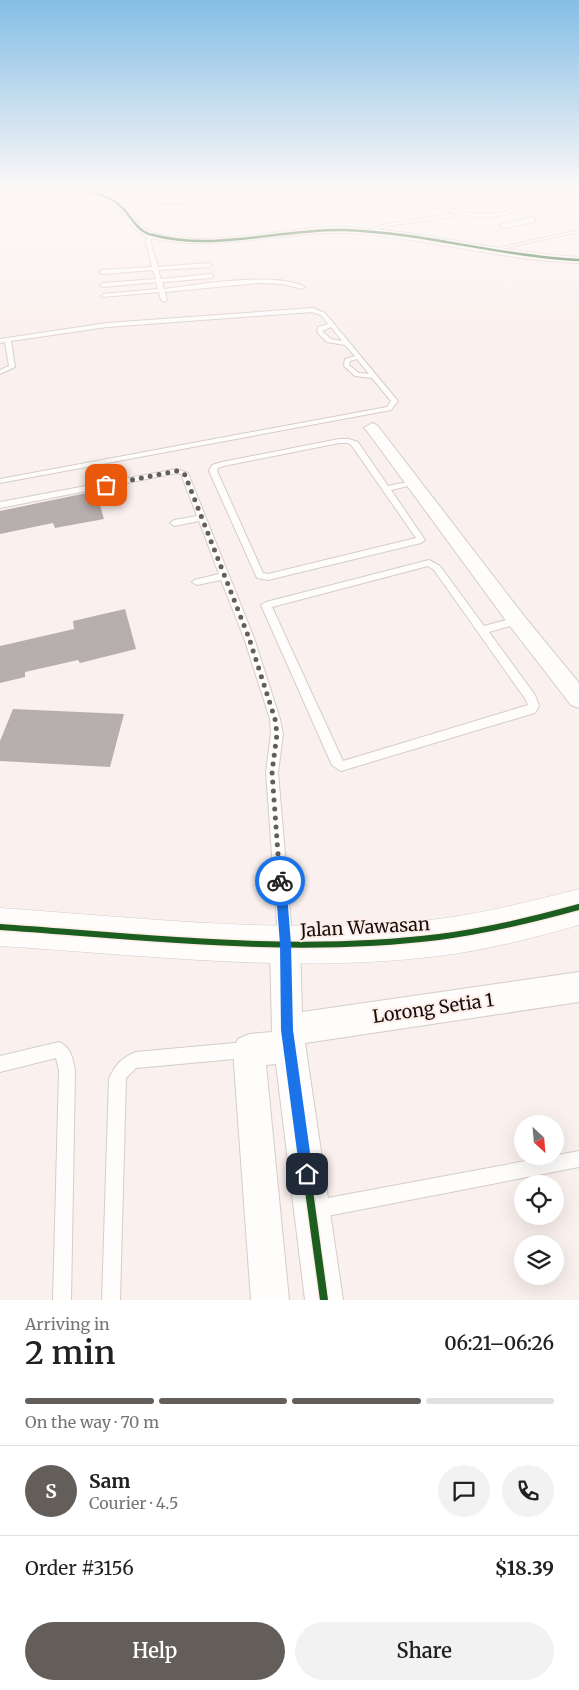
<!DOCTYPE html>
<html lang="en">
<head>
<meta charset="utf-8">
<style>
  :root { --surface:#fff; --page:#f2f2f2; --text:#202124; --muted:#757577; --line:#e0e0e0; --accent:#645e5b }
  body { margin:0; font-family:Merriweather,serif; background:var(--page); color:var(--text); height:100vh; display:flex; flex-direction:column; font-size:19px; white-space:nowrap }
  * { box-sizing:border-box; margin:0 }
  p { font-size:16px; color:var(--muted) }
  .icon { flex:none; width:28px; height:28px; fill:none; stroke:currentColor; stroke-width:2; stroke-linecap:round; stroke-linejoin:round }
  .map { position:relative; height:1300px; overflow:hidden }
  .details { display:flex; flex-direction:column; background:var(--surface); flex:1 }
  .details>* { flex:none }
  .needle { width:32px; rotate:154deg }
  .fabs { position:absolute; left:514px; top:1115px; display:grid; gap:10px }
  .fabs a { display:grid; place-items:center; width:50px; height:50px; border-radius:50%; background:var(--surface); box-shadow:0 5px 20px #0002; font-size:25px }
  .pin { position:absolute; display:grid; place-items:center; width:42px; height:42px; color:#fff; margin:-21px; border-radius:10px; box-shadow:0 2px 8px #0006 }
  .courier { position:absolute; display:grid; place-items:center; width:50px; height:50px; margin:-25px; border:4px solid #1a73e8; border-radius:50%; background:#fff; color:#222; box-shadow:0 1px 6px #0007 }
  .headline em { font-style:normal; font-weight:600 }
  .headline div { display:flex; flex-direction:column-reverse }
  .headline { display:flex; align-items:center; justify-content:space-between; height:85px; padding:0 25px }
  h1 { font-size:32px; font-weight:600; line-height:38px }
  .bar { display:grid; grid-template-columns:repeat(4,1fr); gap:8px 5px; align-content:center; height:60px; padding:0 25px }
  .bar i { height:6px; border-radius:4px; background:var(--line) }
  .bar .active { background:var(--accent) }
  .bar p { grid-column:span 4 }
  .line { display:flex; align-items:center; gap:12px; padding:0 25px; border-top:1px solid var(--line) }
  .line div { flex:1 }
  .round { display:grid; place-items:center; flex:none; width:52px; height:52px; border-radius:26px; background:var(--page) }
  .action { display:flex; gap:10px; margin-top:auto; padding:10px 25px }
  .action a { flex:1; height:58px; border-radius:30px; background:var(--accent); color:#fff; font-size:20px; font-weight:600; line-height:58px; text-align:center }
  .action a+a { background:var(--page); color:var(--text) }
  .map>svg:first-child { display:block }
  .building { fill:#b7afad }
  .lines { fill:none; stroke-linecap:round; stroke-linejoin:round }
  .lane-casing { stroke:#d5cdca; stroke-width:2 }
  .street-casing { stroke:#d5cdca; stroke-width:2 }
  .secondary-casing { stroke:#d5cdca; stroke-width:1 }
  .lane { fill:#fefdfc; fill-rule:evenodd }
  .street { fill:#fefdfc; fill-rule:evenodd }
  .secondary { fill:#fefdfc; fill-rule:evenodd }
  .cycleway-far2-casing { stroke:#ffede8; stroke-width:4 }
  .cycleway-far1-casing { stroke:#ffede8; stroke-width:9 }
  .cycleway-casing { stroke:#ffede8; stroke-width:11 }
  .cycleway-far2 { stroke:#1b5e20; stroke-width:2.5 }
  .cycleway-far1 { stroke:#1b5e20; stroke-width:6 }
  .cycleway { stroke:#1b5e20; stroke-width:8 }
  .route { fill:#1a73e8 }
  .done { stroke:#645e5b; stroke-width:5; stroke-dasharray:0 9 }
  .labels { text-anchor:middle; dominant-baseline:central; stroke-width:4; stroke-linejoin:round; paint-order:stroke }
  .near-street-label { font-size:18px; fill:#140f0d; stroke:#ffede8 }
</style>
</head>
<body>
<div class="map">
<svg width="579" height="1300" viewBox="0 0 579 1300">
  <rect width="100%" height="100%" fill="#faf0ed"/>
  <g class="building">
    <polygon points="96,491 104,519 55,528 53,523 0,534 0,511"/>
    <polygon points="125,609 136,649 80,663 78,660 25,672 25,677 0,683 0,646 74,629 73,621"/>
    <polygon points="13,709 124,714 110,767 0,761 0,741"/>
  </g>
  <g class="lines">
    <defs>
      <g id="lane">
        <path d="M502 188H509L533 199 552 196H579V198C562 197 546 198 530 203 518 207 510 215 498 216 467 221 440 206 410 203 387 201 360 208 339 194L341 193 351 197 367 200 412 201 475 214 501 213 529 201Z"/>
        <polygon points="579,188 576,190 574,189 574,188"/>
        <polygon points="452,214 454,216 388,226 364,233 362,232 387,224"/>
        <polygon points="579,230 579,232 491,251 489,250"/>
        <path d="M150 234 152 235 150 241 158 267 209 263 212 265 209 267 158 270 161 279 211 274 214 276 211 278 162 282 164 289C197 285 277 271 305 287L302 289 283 284 259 283 165 292 167 300 164 302 161 300 159 292 102 297 101 296 104 294 158 289 156 282 103 287 100 285 103 283 156 279 153 270 102 274 99 272 102 270 152 267 146 241 148 235Z"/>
        <path d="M313 308 325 313 397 400 398 401 391 410 0 483V479L387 407 391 401 372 378 355 376 344 366 345 359 355 356 345 345 327 342 317 332 318 327 328 324 321 315 312 312 107 327 11 341 15 367 0 374V370L9 366 5 342 0 343V339L107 323ZM331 327 342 341 331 339 322 331ZM357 359 369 374 359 373 349 365 350 361Z"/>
        <path d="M339 439H349L358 442 388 486 417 480V484L391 490 425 540 421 543 268 580 257 578 209 471 212 465 222 462ZM339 443H348L352 446 416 538 268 574 263 573 217 471 218 468 224 466Z"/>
        <polygon points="177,469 188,473 254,638 280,719 283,734 278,772 292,937 290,942 285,944 280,942 278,937 266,772 271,734 270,719 244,638 221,580 197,585 192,582 194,580 219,574 199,521 174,526 170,523 174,520 197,516 181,474 177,473 0,508 0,502"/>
        <path d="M429 560 440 566 484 626 517 617 520 619 522 621 520 623 489 632 535 695 539 706 535 713 531 714 341 771 333 766 331 763 261 605 266 602ZM428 566 434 570 526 700 528 705 343 761 272 607Z"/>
        <path d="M59 1042C71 1047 73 1059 75 1071L71 1300H53L59 1071 56 1058 0 1072V1056Z"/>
        <path d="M245 1042 250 1045 253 1050 250 1055 245 1058 136 1068 126 1078 120 1300H102L109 1079C115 1065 121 1058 136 1052Z"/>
        <polygon points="579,1151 579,1167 317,1218 311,1215 308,1209 311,1203 317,1200"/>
      </g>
      <g id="street">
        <path d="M70 188H86L111 196 251 197C267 195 282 188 298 188 268 211 162 202 121 202 133 212 138 228 154 233 216 250 283 225 346 227 425 231 501 253 579 257V263C501 260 425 237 346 233 280 231 217 253 151 238 131 233 128 214 112 204 99 196 82 196 70 188Z"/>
        <polygon points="532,217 535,218 535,222 504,228 499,225"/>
        <polygon points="372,423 377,425 524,616 579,683 579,708 571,705 510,626 367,431 364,428"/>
        <polygon points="285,929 295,934 300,944 302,1012 579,972 579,1002 305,1043 343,1300 305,1300 276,1064 266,1065 289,1300 251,1300 233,1050 238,1039 249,1034 272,1032 270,944 275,934"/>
      </g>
      <path id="secondary" d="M579 889V925C533 938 487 950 439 956 294 974 145 955 0 946V908C145 918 293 936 438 919 486 913 532 901 579 889Z"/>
    </defs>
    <use href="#lane" class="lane-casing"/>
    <use href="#street" class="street-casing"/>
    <use href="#secondary" class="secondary-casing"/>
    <use href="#lane" class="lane"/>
    <use href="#street" class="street"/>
    <use href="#secondary" class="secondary"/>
    <defs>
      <path id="cycleway-far2" d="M74 188C88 192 105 194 117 203 131 213 134 231 153 235 217 252 281 228 345 230 424 233 500 256 579 260"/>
      <g id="cycleway-far1">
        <path d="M0 927C145 937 294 955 439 937 486 931 532 920 579 907"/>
        <polyline points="285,944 286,988"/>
      </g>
      <polyline id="cycleway" points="286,987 287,1030 324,1300"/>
    </defs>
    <use href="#cycleway-far2" class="cycleway-far2-casing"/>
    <use href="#cycleway-far1" class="cycleway-far1-casing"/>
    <use href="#cycleway" class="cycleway-casing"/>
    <use href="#cycleway-far2" class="cycleway-far2"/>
    <use href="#cycleway-far1" class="cycleway-far1"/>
    <use href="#cycleway" class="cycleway"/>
  </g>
  <linearGradient id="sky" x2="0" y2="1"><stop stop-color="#84bee5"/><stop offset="0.51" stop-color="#fdf8f7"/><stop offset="1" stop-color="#fdf8f7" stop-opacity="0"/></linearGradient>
  <rect width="579" height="370" fill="url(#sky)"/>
  <polygon class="route" points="280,876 286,881 291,944 293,1030 313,1174 311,1178 307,1180 302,1178 300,1174 281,1030 280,944 275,881"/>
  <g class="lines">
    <polyline class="done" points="106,485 177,471 185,475 249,638 275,719 277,734 272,772 280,881"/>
  </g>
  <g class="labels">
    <g class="near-street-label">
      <text transform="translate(365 927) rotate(-3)">Jalan Wawasan</text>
      <text transform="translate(433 1008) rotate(-8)">Lorong Setia 1</text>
    </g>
  </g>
</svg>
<div class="fabs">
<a><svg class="needle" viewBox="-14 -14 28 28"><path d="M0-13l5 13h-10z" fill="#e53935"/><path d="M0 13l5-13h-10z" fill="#757577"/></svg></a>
<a><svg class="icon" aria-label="locate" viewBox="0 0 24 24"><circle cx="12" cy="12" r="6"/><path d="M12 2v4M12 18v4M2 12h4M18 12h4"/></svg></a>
<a><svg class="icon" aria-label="layers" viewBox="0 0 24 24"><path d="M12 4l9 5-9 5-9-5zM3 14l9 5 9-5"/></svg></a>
</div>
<div class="pin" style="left:106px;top:485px;background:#ea580c"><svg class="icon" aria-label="bag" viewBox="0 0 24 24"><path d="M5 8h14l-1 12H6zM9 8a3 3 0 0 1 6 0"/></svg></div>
<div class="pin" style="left:307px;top:1174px;background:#1f2937"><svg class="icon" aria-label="home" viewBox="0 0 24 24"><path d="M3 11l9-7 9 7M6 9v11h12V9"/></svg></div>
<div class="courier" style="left:280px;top:881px"><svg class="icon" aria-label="bike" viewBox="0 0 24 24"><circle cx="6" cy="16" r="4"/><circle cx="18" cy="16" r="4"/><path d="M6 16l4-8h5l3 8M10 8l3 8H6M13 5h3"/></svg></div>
</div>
<section class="details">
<div class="headline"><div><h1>2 min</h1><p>Arriving in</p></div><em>06:21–06:26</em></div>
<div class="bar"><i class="active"></i><i class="active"></i><i class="active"></i><i></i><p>On the way · 70 m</p></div>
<div class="line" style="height:90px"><b class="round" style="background:var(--accent);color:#fff">S</b><div><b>Sam</b><p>Courier · 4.5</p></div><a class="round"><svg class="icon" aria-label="chat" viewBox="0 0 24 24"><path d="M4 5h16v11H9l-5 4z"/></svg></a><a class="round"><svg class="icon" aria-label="phone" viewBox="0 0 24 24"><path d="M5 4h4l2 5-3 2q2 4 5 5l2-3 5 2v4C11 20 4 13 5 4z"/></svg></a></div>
<div class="line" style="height:65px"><div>Order #3156</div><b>$18.39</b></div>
<div class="action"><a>Help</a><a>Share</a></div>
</section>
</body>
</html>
